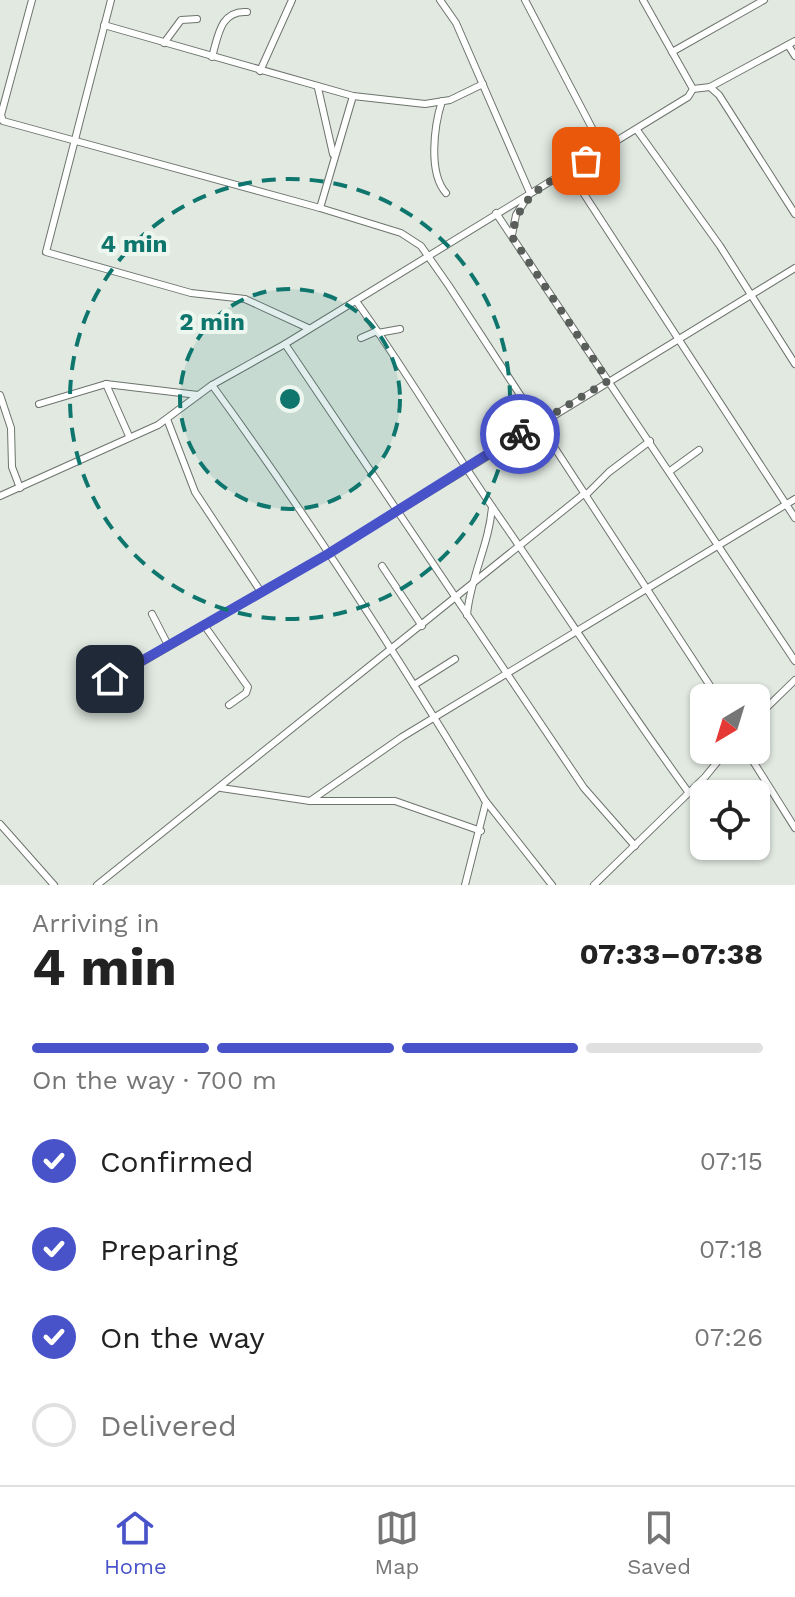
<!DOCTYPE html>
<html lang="en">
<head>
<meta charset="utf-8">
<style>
  :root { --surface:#fff; --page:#f6f6f6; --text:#222; --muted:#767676; --line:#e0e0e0; --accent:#4953c9 }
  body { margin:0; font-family:"Work Sans",sans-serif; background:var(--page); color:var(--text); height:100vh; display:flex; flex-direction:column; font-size:30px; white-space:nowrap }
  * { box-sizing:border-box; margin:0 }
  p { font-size:26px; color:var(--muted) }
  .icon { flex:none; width:44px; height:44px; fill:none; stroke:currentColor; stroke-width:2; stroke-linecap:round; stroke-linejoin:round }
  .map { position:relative; height:885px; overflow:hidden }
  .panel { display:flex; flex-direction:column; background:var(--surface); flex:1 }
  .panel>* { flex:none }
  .needle { width:52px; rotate:218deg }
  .buttons { position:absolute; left:690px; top:684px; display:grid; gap:16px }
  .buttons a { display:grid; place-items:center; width:80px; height:80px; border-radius:12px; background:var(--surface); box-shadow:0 2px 6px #0004; font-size:40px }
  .pin { position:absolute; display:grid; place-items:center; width:68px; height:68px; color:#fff; margin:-34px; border-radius:16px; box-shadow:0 4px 12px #0006 }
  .courier { position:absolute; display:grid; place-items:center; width:80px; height:80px; margin:-40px; border:6px solid #4953c9; border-radius:50%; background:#fff; color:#222; box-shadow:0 2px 10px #0007 }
  .overview em { font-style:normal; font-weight:700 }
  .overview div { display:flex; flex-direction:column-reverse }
  .overview { display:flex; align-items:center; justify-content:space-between; height:136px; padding:0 32px }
  h1 { font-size:52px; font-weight:700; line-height:60px }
  .bar { display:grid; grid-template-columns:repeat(4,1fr); gap:12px 8px; align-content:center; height:96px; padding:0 32px }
  .bar i { height:10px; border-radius:6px; background:var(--line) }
  .bar .active { background:var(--accent) }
  .bar p { grid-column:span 4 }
  ol { padding:0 32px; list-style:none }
  li { display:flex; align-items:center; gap:24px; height:88px }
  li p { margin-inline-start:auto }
  li .icon { padding:8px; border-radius:50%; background:var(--accent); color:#fff; stroke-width:4 }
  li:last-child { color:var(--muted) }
  li i { width:44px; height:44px; border:4px solid var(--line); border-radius:50% }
  .tabs { display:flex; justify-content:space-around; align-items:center; height:112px; border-top:2px solid var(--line); background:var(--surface); font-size:22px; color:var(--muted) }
  .tabs a { display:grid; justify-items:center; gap:4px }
  .tabs .active { color:var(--accent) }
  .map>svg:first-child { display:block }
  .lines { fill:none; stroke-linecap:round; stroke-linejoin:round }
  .minor-casing { stroke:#6d746d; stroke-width:8 }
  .minor { stroke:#fff; stroke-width:6 }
  .done { stroke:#595e5a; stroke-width:8; stroke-dasharray:0 14.4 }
  .route { stroke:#4953c9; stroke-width:10 }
  .ring { fill:none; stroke:#0f766e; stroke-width:4; stroke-dasharray:14 10 }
  .centre { fill:#0f766e; stroke:#eef7ef; stroke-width:4 }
  .ring-label { font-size:24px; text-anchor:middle; font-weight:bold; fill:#0f766e; stroke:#eef7ef; stroke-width:8; stroke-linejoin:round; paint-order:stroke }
</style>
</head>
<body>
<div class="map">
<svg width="795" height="885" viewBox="0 0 795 885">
  <rect width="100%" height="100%" fill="#e1e9e1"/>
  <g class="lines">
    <defs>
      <g id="minor">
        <polyline points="32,0 1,115 3,121 320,208 401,233 421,246 449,286 718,698"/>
        <polyline points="111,0 46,252 191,293 245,299 308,328"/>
        <polyline points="440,0 456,23 530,193 516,215 512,235"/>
        <polyline points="525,0 604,151"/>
        <polyline points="104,25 353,96 425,104 450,100 483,84"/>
        <polyline points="164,43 181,20 197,19"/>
        <polyline points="788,45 795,56"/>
        <polyline points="672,52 764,0"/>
        <path d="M212 57C218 37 220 10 247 12"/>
        <polyline points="260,71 292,0"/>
        <polyline points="710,87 719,95 795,214"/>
        <polyline points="318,88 333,154"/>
        <polyline points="693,89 710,87 795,41"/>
        <path d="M442 101C434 126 428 173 446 193"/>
        <polyline points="637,130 720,246 795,364"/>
        <polyline points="569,171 795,518"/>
        <polyline points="320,208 353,96"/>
        <polyline points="496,213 795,661"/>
        <path d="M356 301C405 368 446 440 493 508 559 603 621 700 689 793"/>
        <polyline points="378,333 400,329"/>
        <polyline points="361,338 377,331"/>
        <polyline points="285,344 584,788 635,846"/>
        <polyline points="106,384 129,436"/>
        <path d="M212 385C310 519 400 660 486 802L465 885"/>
        <polyline points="0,395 11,428 12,467 20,488"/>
        <polyline points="39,404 106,384 198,395"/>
        <polyline points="167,419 195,492 261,592"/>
        <polyline points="670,471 699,450"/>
        <polyline points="586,495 609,472 650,441"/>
        <polyline points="0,496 158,425 212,385 285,344 688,97 693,89 643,0"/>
        <polyline points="382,566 422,626"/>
        <polyline points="152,614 168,645"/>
        <path d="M467 615C470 578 489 545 492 507"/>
        <polyline points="204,625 248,687 246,693 229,705"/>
        <polyline points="100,663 106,676 113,679 328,554 795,268"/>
        <polyline points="414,685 455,659"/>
        <polyline points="756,718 795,680"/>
        <polyline points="746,750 795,828"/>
        <polyline points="221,788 310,801 395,801 481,831"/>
        <polyline points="484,799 552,885"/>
        <polyline points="310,801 402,737 795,499"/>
        <polyline points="0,824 54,885"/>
        <polyline points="97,885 585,493"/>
        <polyline points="594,885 705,777 727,750"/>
      </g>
    </defs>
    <use href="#minor" class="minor-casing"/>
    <use href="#minor" class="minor"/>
  </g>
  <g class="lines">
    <path class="done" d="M520 434 608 381 512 237C518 193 551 181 586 161"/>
    <polyline class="route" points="110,679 328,554 520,434"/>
  </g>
  <circle cx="290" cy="399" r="110" fill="#0f766e" fill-opacity=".12"/>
  <g class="ring">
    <circle cx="290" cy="399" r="110"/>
    <circle cx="290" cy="399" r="220"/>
  </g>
  <circle cx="290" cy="399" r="12" class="centre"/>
  <g class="ring-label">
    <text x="134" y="252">4 min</text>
    <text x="212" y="330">2 min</text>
  </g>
</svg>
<div class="buttons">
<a><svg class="needle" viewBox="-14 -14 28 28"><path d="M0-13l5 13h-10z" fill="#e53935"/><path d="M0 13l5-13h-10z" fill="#767676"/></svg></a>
<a><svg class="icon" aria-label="locate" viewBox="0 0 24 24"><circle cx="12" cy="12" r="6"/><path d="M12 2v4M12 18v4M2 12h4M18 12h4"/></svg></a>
</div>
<div class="pin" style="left:586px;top:161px;background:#ea580c"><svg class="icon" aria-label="bag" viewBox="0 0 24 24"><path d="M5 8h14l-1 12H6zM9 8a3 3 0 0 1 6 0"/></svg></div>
<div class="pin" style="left:110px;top:679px;background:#1f2937"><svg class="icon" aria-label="home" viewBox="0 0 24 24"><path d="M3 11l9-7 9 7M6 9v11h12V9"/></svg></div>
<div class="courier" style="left:520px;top:434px"><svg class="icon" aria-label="bike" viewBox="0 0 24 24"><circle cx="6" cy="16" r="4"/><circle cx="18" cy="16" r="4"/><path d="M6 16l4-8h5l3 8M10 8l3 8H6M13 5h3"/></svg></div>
</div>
<section class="panel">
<div class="overview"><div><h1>4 min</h1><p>Arriving in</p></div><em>07:33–07:38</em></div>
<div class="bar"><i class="active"></i><i class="active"></i><i class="active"></i><i></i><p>On the way · 700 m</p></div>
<ol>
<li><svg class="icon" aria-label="check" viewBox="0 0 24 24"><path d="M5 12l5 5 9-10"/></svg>Confirmed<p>07:15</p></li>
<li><svg class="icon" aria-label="check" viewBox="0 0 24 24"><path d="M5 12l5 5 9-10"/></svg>Preparing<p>07:18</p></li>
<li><svg class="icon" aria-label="check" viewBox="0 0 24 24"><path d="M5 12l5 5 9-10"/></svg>On the way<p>07:26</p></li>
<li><i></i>Delivered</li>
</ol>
</section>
<nav class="tabs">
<a class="active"><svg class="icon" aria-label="home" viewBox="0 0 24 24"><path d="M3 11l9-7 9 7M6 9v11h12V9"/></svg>Home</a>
<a><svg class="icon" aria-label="map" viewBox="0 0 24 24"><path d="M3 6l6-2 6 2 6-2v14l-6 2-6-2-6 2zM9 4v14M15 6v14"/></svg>Map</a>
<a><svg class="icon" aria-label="saved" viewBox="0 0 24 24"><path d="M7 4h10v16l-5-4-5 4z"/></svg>Saved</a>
</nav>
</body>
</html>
